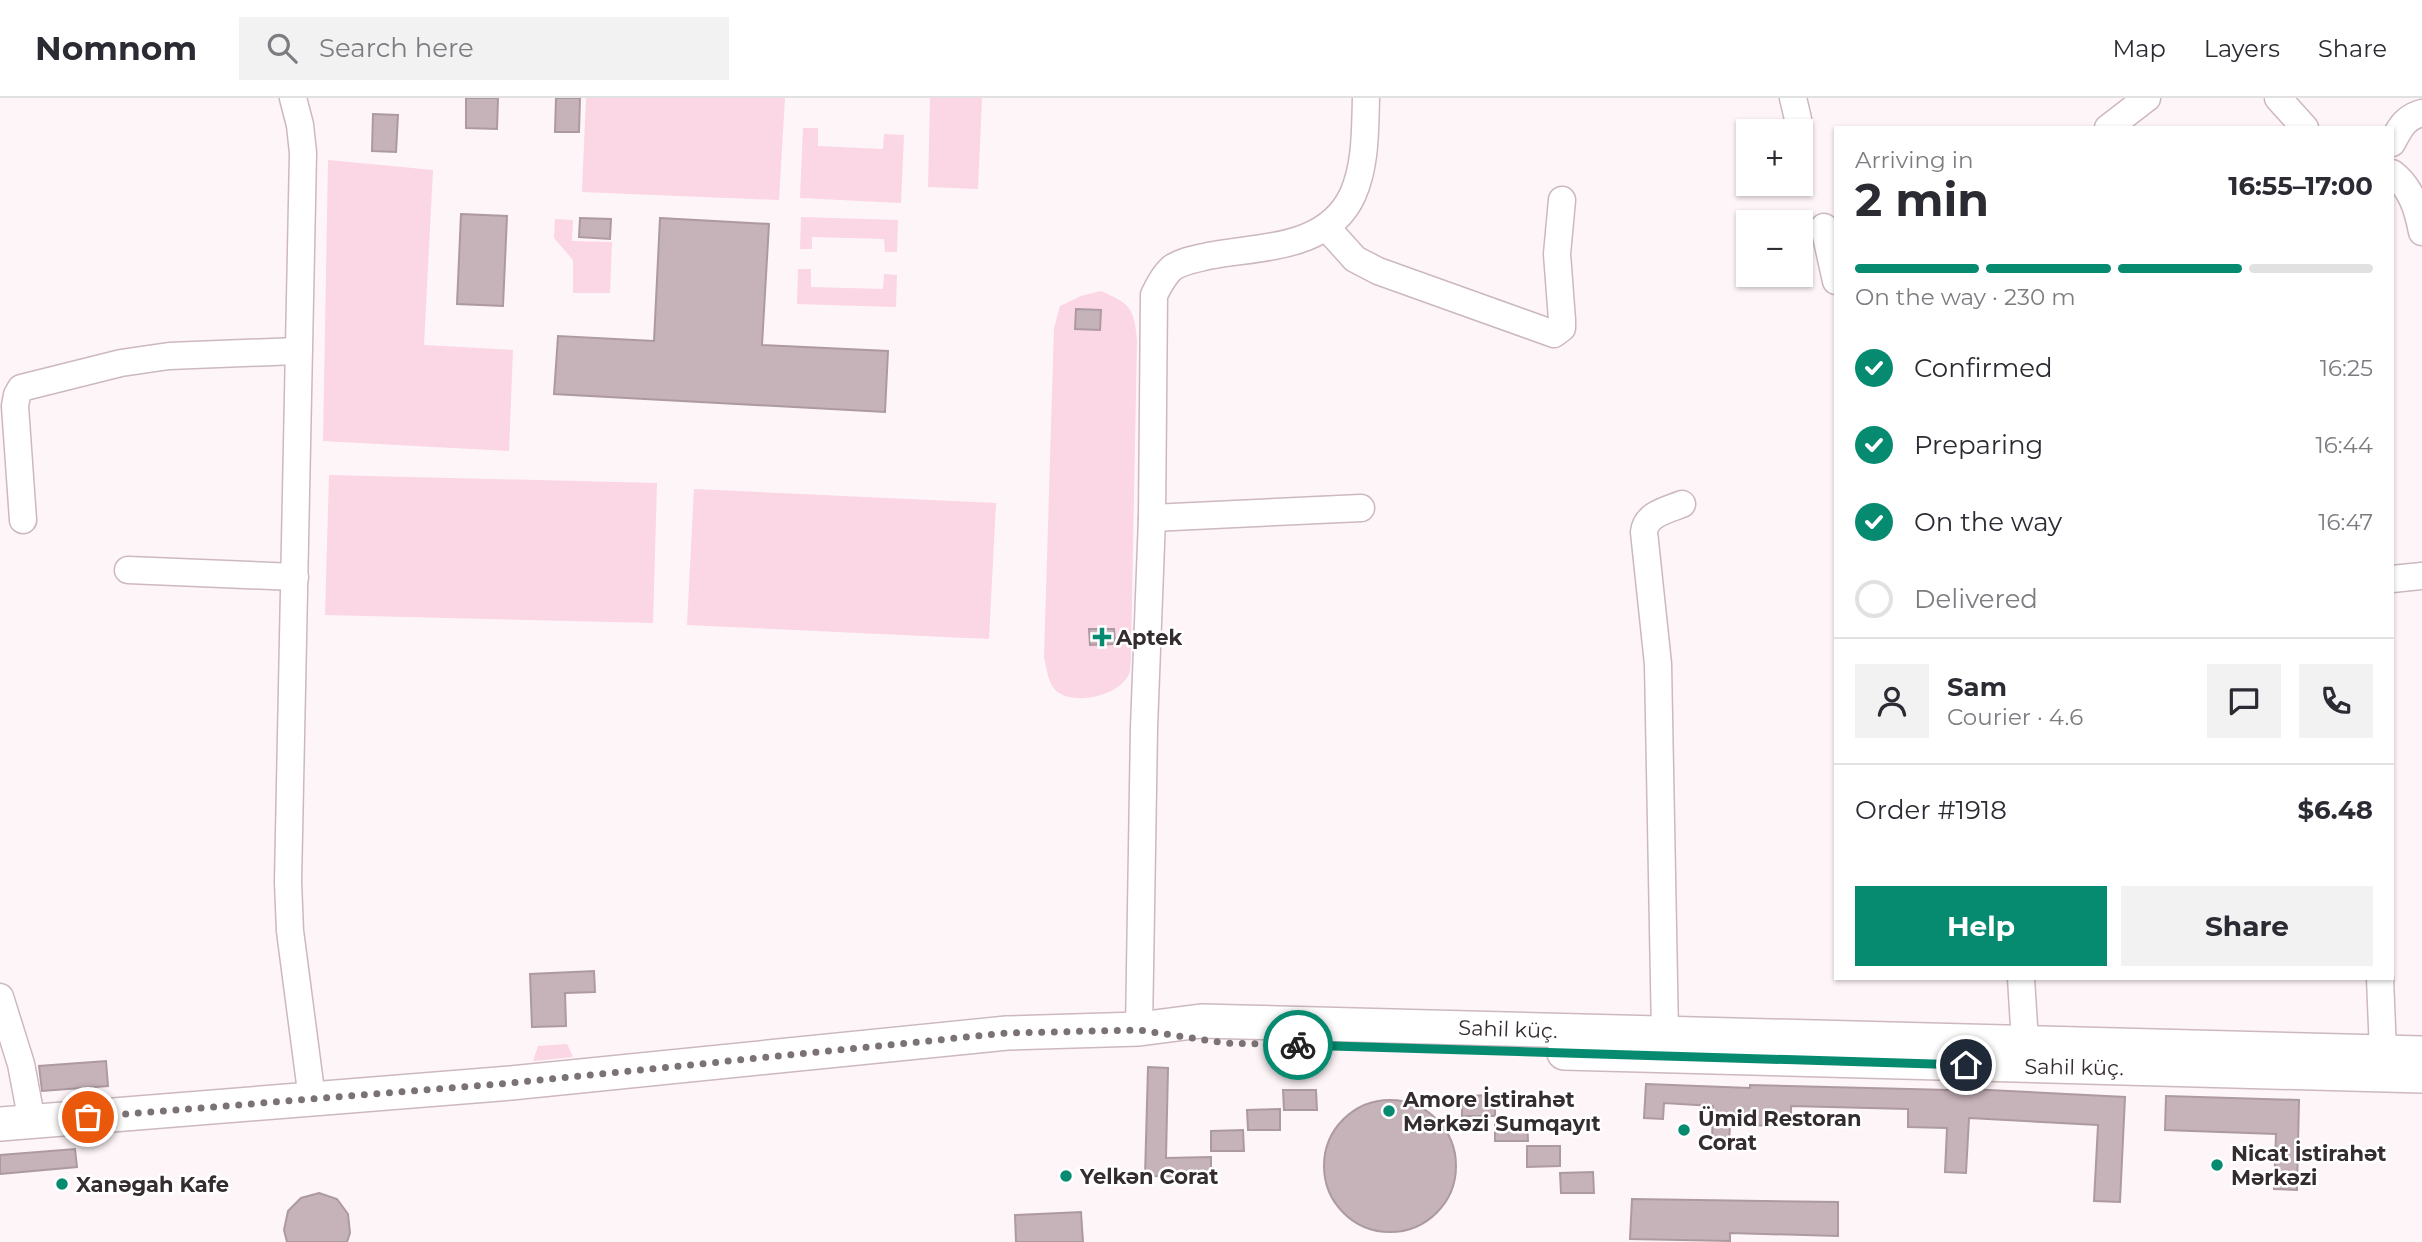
<!DOCTYPE html>
<html lang="en">
<head>
<meta charset="utf-8">
<style>
  :root { --surface:#fff; --page:#f2f2f3; --text:#2b2b33; --muted:#7c7c81; --line:#e1e1e2; --accent:#078b70 }
  body { margin:0; font-family:Montserrat,sans-serif; background:var(--page); color:var(--text); height:100vh; display:flex; flex-direction:column; font-size:26px; white-space:nowrap }
  * { box-sizing:border-box; margin:0 }
  p { font-size:23px; color:var(--muted) }
  .icon { flex:none; width:38px; height:38px; fill:none; stroke:currentColor; stroke-width:2; stroke-linecap:round; stroke-linejoin:round }
  .map { position:relative; flex:1; overflow:hidden }
  .drawer { position:absolute; left:1834px; top:28px; width:560px; height:854px; display:flex; flex-direction:column; background:var(--surface); border-radius:0px; box-shadow:0 2px 5px #0004 }
  .drawer>* { flex:none }
  .fabs { position:absolute; left:1736px; top:21px; display:grid; gap:14px }
  .fabs a { display:grid; place-items:center; width:77px; height:77px; border-radius:0px; background:var(--surface); box-shadow:0 2px 5px #0004; font-size:35px }
  .pin { position:absolute; display:grid; place-items:center; width:60px; height:60px; color:#fff; margin:-30px; border:4px solid #fff; border-radius:50%; box-shadow:0 2px 7px #0007 }
  .courier { position:absolute; display:grid; place-items:center; width:70px; height:70px; margin:-35px; border:5px solid #078b70; border-radius:50%; background:#fff; color:#222; box-shadow:0 2px 9px #0007 }
  .summary em { font-style:normal; font-weight:700 }
  .summary div { display:flex; flex-direction:column-reverse }
  .summary { display:flex; align-items:center; justify-content:space-between; height:119px; padding:0 21px }
  h1 { font-size:46px; font-weight:700; line-height:52px }
  .bar { display:grid; grid-template-columns:repeat(4,1fr); gap:10px 7px; align-content:center; height:84px; padding:0 21px }
  .bar i { height:9px; border-radius:5px; background:var(--line) }
  .bar .current { background:var(--accent) }
  .bar p { grid-column:span 4 }
  .line { display:flex; align-items:center; gap:18px; padding:0 21px; border-top:2px solid var(--line) }
  .line div { flex:1 }
  .round { display:grid; place-items:center; flex:none; width:74px; height:74px; border-radius:0px; background:var(--page) }
  ol { padding:0 21px; list-style:none }
  li { display:flex; align-items:center; gap:21px; height:77px }
  li p { margin-inline-start:auto }
  li .icon { padding:7px; border-radius:50%; background:var(--accent); color:#fff; stroke-width:4 }
  li:last-child { color:var(--muted) }
  li i { width:38px; height:38px; border:4px solid var(--line); border-radius:50% }
  .button { display:flex; gap:14px; margin-top:auto; padding:14px 21px }
  .button a { flex:1; height:80px; border-radius:0px; background:var(--accent); color:#fff; font-size:28px; font-weight:700; line-height:80px; text-align:center }
  .button a+a { background:var(--page); color:var(--text) }
  header { display:flex; align-items:center; gap:42px; box-sizing:border-box; height:98px; padding:0 35px; background:var(--surface); border-bottom:2px solid var(--line) }
  header strong { font-size:33px }
  nav { display:flex; gap:38px; margin-inline-start:auto; font-size:24px }
  .search { width:490px; height:63px; background:var(--page); display:flex; align-items:center; gap:18px; box-sizing:border-box; padding:0 24px; border-radius:0px; color:var(--muted); font-size:26px }
  .map>svg:first-child { display:block }
  .green { fill:#fbd6e4 }
  .building { fill:#c6b2b9; stroke:#ad9aa1; stroke-width:2 }
  .lines { fill:none; stroke-linecap:round; stroke-linejoin:round }
  .minor-casing { stroke:#cdb8c0; stroke-width:29 }
  .major-casing { stroke:#cdb8c0; stroke-width:36 }
  .minor { stroke:#fff; stroke-width:26 }
  .major { stroke:#fff; stroke-width:33 }
  .done { stroke:#7b7275; stroke-width:7; stroke-dasharray:0 12.6 }
  .route { stroke:#078b70; stroke-width:9 }
  .poi-dot { fill:#078b70; stroke:#fff; stroke-width:2.5 }
  .labels { text-anchor:middle; dominant-baseline:central; stroke-width:5; stroke-linejoin:round; paint-order:stroke }
  .poi-label { font-size:21px; font-weight:bold; fill:#342c2f; stroke:#fff; text-anchor:start }
  .street-label { font-size:21px; fill:#342c2f; stroke:#fff }
</style>
</head>
<body>
<header>
<strong>Nomnom</strong>
<div class="search"><svg class="icon" aria-label="search" viewBox="0 0 24 24"><circle cx="10" cy="10" r="6"/><path d="M15 15l6 6"/></svg>Search here</div>
<nav><a>Map</a><a>Layers</a><a>Share</a></nav>
</header>
<div class="map">
<svg width="2422" height="1144" viewBox="0 0 2422 1144">
  <rect width="100%" height="100%" fill="#fef5f8"/>
  <g class="green">
    <polygon points="586,0 785,0 779,102 582,94"/>
    <polygon points="930,0 982,0 978,91 928,89"/>
    <polygon points="803,30 818,30 818,48 883,51 884,36 904,37 901,105 800,100"/>
    <polygon points="328,62 433,72 424,247 513,252 509,353 323,343"/>
    <polygon points="801,119 898,122 897,154 885,154 884,141 812,139 812,151 800,151"/>
    <polygon points="555,121 573,122 572,143 612,144 610,195 573,195 573,162 554,140"/>
    <polygon points="798,171 811,171 811,189 883,191 884,176 897,177 896,209 797,206"/>
    <path d="M1101 193C1130 206 1134 209 1137 242L1131 554C1131 560 1131 570 1129 576 1120 597 1078 607 1059 595 1048 588 1047 571 1044 559L1054 230 1060 208 1081 198Z"/>
    <polygon points="329,377 657,385 653,525 325,517"/>
    <polygon points="694,391 996,405 989,541 687,527"/>
    <polygon points="567,946 573,959 533,963 538,948"/>
  </g>
  <g class="building">
    <polygon points="466,0 498,0 497,31 466,30"/>
    <polygon points="556,0 580,0 579,34 555,34"/>
    <polygon points="373,16 398,17 396,54 372,53"/>
    <polygon points="461,116 507,118 503,208 457,206"/>
    <polygon points="580,120 611,121 610,141 579,139"/>
    <polygon points="660,120 769,126 762,247 888,253 885,314 554,296 558,238 654,243"/>
    <polygon points="1076,211 1101,212 1100,232 1075,231"/>
    <polygon points="1089,531 1114,531 1115,546 1090,547"/>
    <polygon points="594,873 595,894 565,895 566,928 532,929 530,876"/>
    <polygon points="106,963 108,988 42,993 39,968"/>
    <polygon points="1148,969 1168,970 1166,1060 1211,1059 1211,1079 1145,1078"/>
    <polygon points="1646,986 1750,990 1750,987 1949,992 1949,990 2125,999 2120,1104 2094,1103 2098,1027 1969,1020 1966,1075 1945,1074 1947,1030 1908,1029 1908,1011 1791,1008 1791,1028 1730,1027 1729,1043 1712,1042 1713,1008 1664,1005 1663,1021 1644,1020"/>
    <polygon points="1283,992 1316,992 1317,1012 1284,1012"/>
    <polygon points="1495,997 1495,1018 1462,1018 1462,998"/>
    <polygon points="2166,998 2299,1002 2297,1092 2274,1091 2276,1036 2165,1032"/>
    <circle cx="1390" cy="1068" r="66"/>
    <polygon points="1280,1011 1280,1032 1248,1032 1247,1012"/>
    <polygon points="1527,1022 1528,1043 1495,1043 1495,1023"/>
    <polygon points="1243,1032 1244,1053 1211,1053 1211,1033"/>
    <polygon points="1527,1048 1560,1048 1560,1068 1527,1069"/>
    <polygon points="75,1051 77,1069 0,1076 0,1057"/>
    <polygon points="1593,1074 1594,1095 1561,1095 1560,1075"/>
    <polygon points="319,1095 337,1101 348,1116 350,1135 347,1144 287,1144 284,1132 288,1113 301,1100"/>
    <polygon points="1632,1101 1838,1104 1838,1138 1730,1135 1730,1143 1630,1141"/>
    <polygon points="1081,1114 1083,1144 1016,1144 1015,1117"/>
  </g>
  <g class="lines">
    <defs>
      <g id="minor">
        <polyline points="293,0 300,27 303,55 288,784 290,833 312,1001"/>
        <polyline points="1793,0 1798,21"/>
        <polyline points="2278,0 2305,30"/>
        <polyline points="2108,30 2147,0"/>
        <path d="M2392 45C2400 30 2405 19 2422 15"/>
        <path d="M2392 75C2411 89 2418 112 2422 134"/>
        <polyline points="1824,129 1836,183"/>
        <polyline points="1327,130 1355,161 1378,173 1554,236 1562,230 1562,222 1557,156 1562,102"/>
        <polyline points="1152,420 1361,410"/>
        <polyline points="23,422 15,308 17,297 21,290 121,265 169,258 297,253"/>
        <polyline points="128,472 295,479"/>
        <polyline points="2392,481 2422,478"/>
        <polyline points="2021,880 2025,944"/>
        <polyline points="2380,880 2383,954"/>
        <polyline points="0,899 21,966 32,1024"/>
        <path d="M1139 931 1144 630 1152 420 1154 197C1159 187 1164 177 1172 170 1182 163 1196 161 1208 158 1260 148 1328 152 1353 96 1366 66 1365 32 1366 0"/>
        <path d="M1665 936 1658 566 1644 434C1646 416 1667 412 1682 406"/>
      </g>
      <g id="major">
        <polyline points="1564,955 2422,978"/>
        <polyline points="0,1026 511,985 1007,935 1139,931 1201,923 2422,955"/>
      </g>
    </defs>
    <use href="#minor" class="minor-casing"/>
    <use href="#major" class="major-casing"/>
    <use href="#minor" class="minor"/>
    <use href="#major" class="major"/>
  </g>
  <g class="lines">
    <polyline class="done" points="88,1019 511,985 1007,935 1139,932 1225,945 1298,947"/>
    <polyline class="route" points="1298,947 1966,967"/>
  </g>
  <g class="poi-dot">
    <path d="M1098.5 528.5h7v7h7v7h-7v7h-7v-7h-7v-7h7z"/>
    <circle cx="1389" cy="1013" r="7"/>
    <circle cx="1684" cy="1032" r="7"/>
    <circle cx="2217" cy="1067" r="7"/>
    <circle cx="1066" cy="1078" r="7"/>
    <circle cx="62" cy="1086" r="7"/>
  </g>
  <g class="labels">
    <g class="poi-label">
      <text x="1116" y="539">Aptek</text>
      <text x="1403" y="1001">Amore İstirahət<tspan x="1403" dy="24">Mərkəzi Sumqayıt</tspan></text>
      <text x="1698" y="1020">Ümid Restoran<tspan x="1698" dy="24">Corat</tspan></text>
      <text x="2231" y="1055">Nicat İstirahət<tspan x="2231" dy="24">Mərkəzi</tspan></text>
      <text x="1080" y="1078">Yelkən Corat</text>
      <text x="76" y="1086">Xanəgah Kafe</text>
    </g>
    <g class="street-label">
      <text transform="translate(1508 931) rotate(2)">Sahil küç.</text>
      <text transform="translate(2074 969) rotate(1)">Sahil küç.</text>
    </g>
  </g>
</svg>
<div class="fabs">
<a>+</a>
<a>−</a>
</div>
<div class="pin" style="left:88px;top:1019px;background:#ea580c"><svg class="icon" aria-label="bag" viewBox="0 0 24 24"><path d="M5 8h14l-1 12H6zM9 8a3 3 0 0 1 6 0"/></svg></div>
<div class="pin" style="left:1966px;top:967px;background:#1f2937"><svg class="icon" aria-label="home" viewBox="0 0 24 24"><path d="M3 11l9-7 9 7M6 9v11h12V9"/></svg></div>
<div class="courier" style="left:1298px;top:947px"><svg class="icon" aria-label="bike" viewBox="0 0 24 24"><circle cx="6" cy="16" r="4"/><circle cx="18" cy="16" r="4"/><path d="M6 16l4-8h5l3 8M10 8l3 8H6M13 5h3"/></svg></div>
<section class="drawer">
<div class="summary"><div><h1>2 min</h1><p>Arriving in</p></div><em>16:55–17:00</em></div>
<div class="bar"><i class="current"></i><i class="current"></i><i class="current"></i><i></i><p>On the way · 230 m</p></div>
<ol>
<li><svg class="icon" aria-label="check" viewBox="0 0 24 24"><path d="M5 12l5 5 9-10"/></svg>Confirmed<p>16:25</p></li>
<li><svg class="icon" aria-label="check" viewBox="0 0 24 24"><path d="M5 12l5 5 9-10"/></svg>Preparing<p>16:44</p></li>
<li><svg class="icon" aria-label="check" viewBox="0 0 24 24"><path d="M5 12l5 5 9-10"/></svg>On the way<p>16:47</p></li>
<li><i></i>Delivered</li>
</ol>
<div class="line" style="height:126px"><a class="round"><svg class="icon" aria-label="person" viewBox="0 0 24 24"><circle cx="12" cy="8" r="4"/><path d="M4 21q1-7 8-7t8 7"/></svg></a><div><b>Sam</b><p>Courier · 4.6</p></div><a class="round"><svg class="icon" aria-label="chat" viewBox="0 0 24 24"><path d="M4 5h16v11H9l-5 4z"/></svg></a><a class="round"><svg class="icon" aria-label="phone" viewBox="0 0 24 24"><path d="M5 4h4l2 5-3 2q2 4 5 5l2-3 5 2v4C11 20 4 13 5 4z"/></svg></a></div>
<div class="line" style="height:91px"><div>Order #1918</div><b>$6.48</b></div>
<div class="button"><a>Help</a><a>Share</a></div>
</section>
</div>
</body>
</html>
